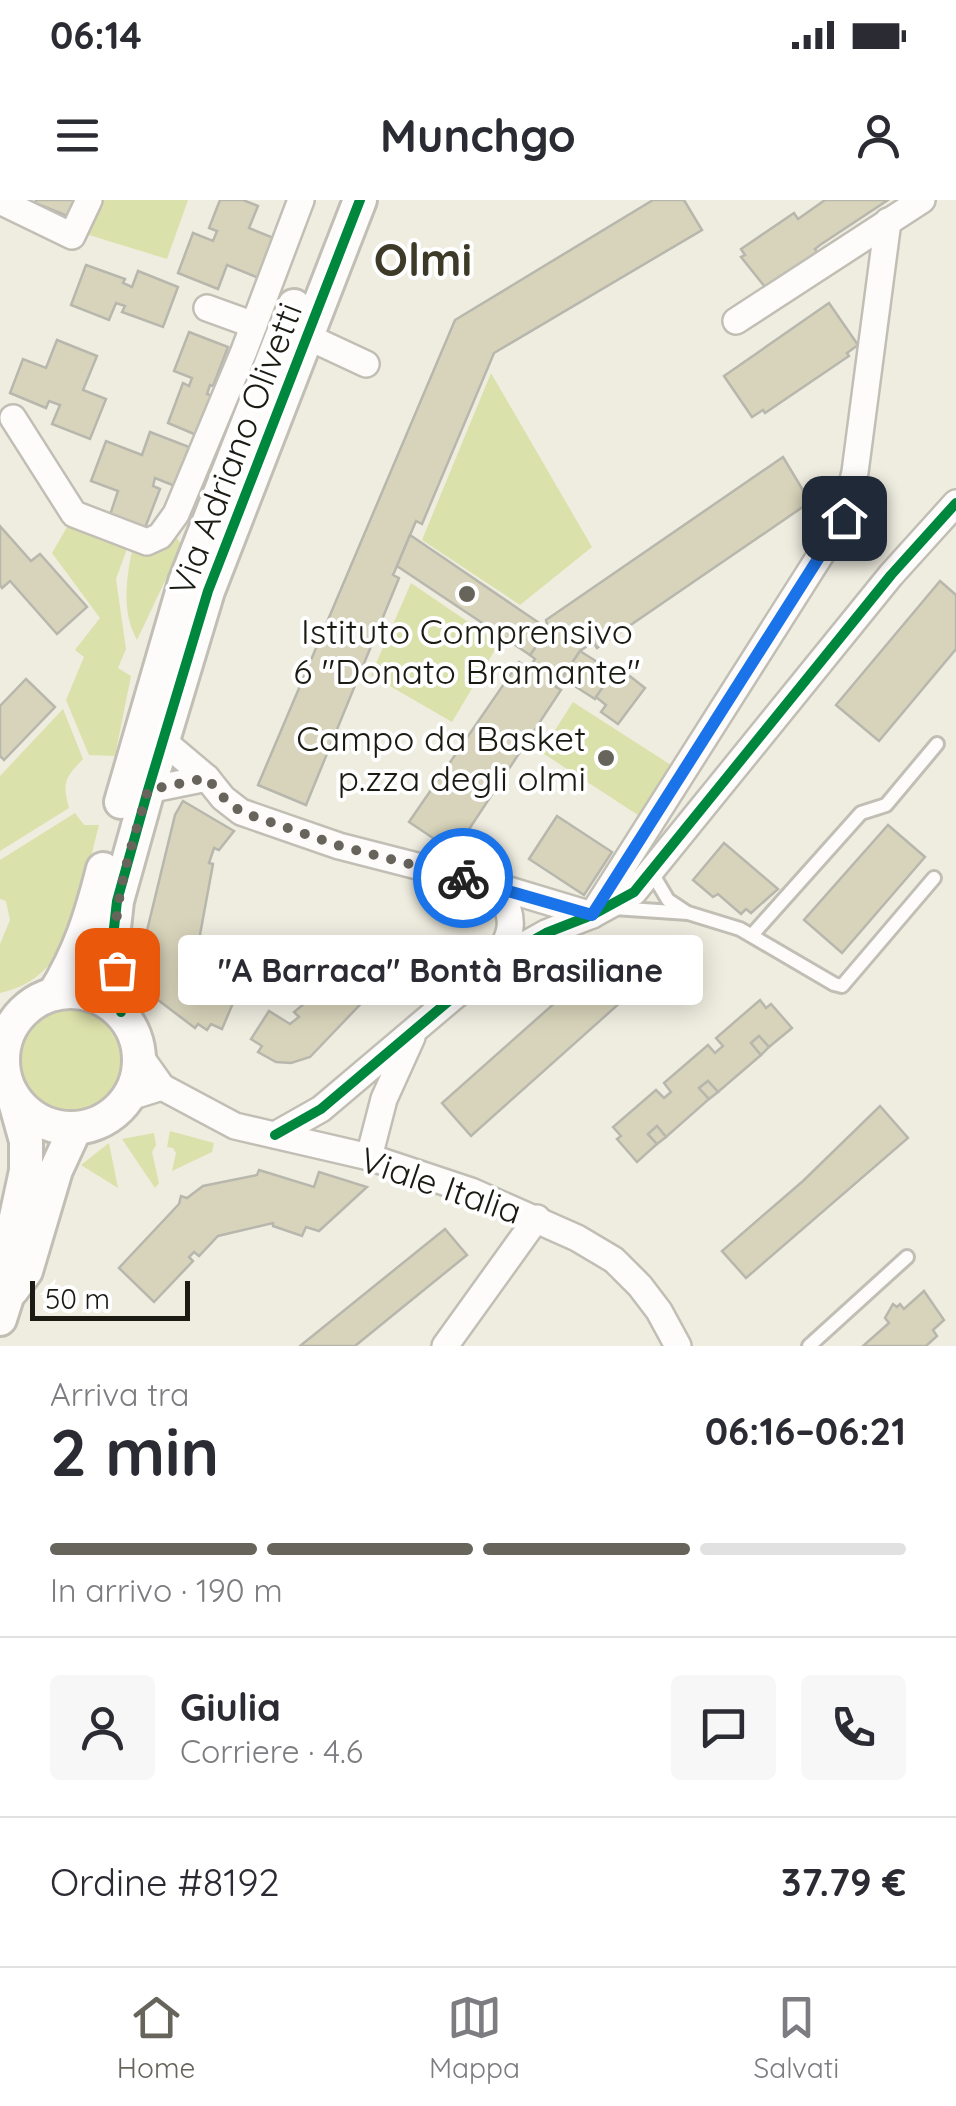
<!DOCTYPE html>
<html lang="it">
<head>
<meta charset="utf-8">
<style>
  :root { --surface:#fff; --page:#f7f7f7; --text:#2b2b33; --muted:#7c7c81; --line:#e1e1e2; --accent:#66645b }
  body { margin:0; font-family:Quicksand,sans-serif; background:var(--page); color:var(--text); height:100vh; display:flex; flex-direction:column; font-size:38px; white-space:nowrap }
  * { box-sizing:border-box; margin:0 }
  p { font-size:32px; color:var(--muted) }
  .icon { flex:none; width:55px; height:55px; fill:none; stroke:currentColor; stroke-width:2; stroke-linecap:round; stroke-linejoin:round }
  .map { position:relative; height:1146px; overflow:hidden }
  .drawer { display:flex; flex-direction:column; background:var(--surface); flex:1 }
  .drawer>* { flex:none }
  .scale { position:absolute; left:30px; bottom:25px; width:160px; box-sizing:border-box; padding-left:10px; border:5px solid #1c1b13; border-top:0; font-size:28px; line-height:35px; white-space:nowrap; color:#1c1b13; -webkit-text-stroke:8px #fff; paint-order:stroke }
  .pin { position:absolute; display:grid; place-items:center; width:85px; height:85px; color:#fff; margin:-42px; border-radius:20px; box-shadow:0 5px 15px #0006 }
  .courier { position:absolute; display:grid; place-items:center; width:100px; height:100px; margin:-50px; border:8px solid #1a73e8; border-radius:50%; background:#fff; color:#222; box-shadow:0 2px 12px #0007 }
  .bubble { position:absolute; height:70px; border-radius:10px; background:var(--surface); box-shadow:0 5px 25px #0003; font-size:32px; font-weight:700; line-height:70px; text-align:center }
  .summary em { font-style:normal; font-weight:700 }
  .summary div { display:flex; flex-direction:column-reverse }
  .summary { display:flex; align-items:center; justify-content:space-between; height:170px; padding:0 50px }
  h1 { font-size:65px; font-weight:700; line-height:75px }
  .bar { display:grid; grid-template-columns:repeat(4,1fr); gap:15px 10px; align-content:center; height:120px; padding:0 50px }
  .bar i { height:12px; border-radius:8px; background:var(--line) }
  .bar .on { background:var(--accent) }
  .bar p { grid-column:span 4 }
  .line { display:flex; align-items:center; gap:25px; padding:0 50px; border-top:2px solid var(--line) }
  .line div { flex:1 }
  .round { display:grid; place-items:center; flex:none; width:105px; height:105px; border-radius:10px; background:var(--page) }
  .status { display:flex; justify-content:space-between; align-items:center; height:70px; padding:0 50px; background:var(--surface); direction:ltr }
  .status svg { height:28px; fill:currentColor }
  header { display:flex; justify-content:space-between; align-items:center; height:130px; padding:0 50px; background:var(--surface); font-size:45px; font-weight:700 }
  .menu { display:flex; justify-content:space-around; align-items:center; height:140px; border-top:2px solid var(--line); background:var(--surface); font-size:28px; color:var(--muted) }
  .menu a { display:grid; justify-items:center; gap:5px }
  .menu .on { color:var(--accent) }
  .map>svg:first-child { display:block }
  .green { fill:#dbe1ab }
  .building { fill:#d8d4bb; stroke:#b8b7ad; stroke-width:2.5 }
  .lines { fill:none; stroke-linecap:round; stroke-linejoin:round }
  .service-casing { stroke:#c1bfb5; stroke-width:18 }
  .minor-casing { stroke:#c1bfb5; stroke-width:30 }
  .tertiary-casing { stroke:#c1bfb5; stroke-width:38 }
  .service { stroke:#fdfcfa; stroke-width:12 }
  .minor { stroke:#fdfcfa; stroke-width:25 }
  .tertiary { stroke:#fdfcfa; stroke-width:32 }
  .cycleway-casing { stroke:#fff; stroke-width:16 }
  .cycleway { stroke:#00873e; stroke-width:10 }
  .done { stroke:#66645b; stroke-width:10; stroke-dasharray:0 18 }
  .route { stroke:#1a73e8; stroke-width:12 }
  .poi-dot { fill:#66645b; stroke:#fff; stroke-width:4 }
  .labels { text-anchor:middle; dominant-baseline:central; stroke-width:8; stroke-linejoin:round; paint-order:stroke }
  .street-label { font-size:35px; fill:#1c1b13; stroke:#fff }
  .poi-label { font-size:35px; fill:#1c1b13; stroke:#fff }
  .district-label { font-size:45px; font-weight:bold; fill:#3d3a27; stroke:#fff }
</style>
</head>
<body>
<div class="status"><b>06:14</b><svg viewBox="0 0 49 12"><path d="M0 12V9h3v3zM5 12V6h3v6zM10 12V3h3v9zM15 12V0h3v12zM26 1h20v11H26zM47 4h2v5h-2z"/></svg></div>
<header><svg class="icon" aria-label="menu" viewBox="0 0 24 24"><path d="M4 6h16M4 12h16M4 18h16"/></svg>Munchgo<svg class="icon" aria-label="person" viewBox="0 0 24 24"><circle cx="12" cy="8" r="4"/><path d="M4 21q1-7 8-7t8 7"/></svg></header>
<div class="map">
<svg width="956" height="1146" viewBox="0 0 956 1146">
  <rect width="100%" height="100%" fill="#efede0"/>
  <g class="green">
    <polygon points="102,0 188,0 167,59 89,35"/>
    <polygon points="491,173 592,347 520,405 422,340"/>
    <polygon points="70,322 128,346 116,379 126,449 118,468 131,476 115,556 89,555 66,500 84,457 75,450 100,418 52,353"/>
    <path d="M175 336 182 345 137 440C120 410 127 373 134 342Z"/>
    <polygon points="411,383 499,443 452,522 371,475"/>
    <polygon points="573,502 671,565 638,615 541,552"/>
    <path d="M63 509 83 559C65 578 62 582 69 608L0 651V576Z"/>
    <path d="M75 613 84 625H99C82 687 76 778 0 793V744L10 720 6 701 0 699V660Z"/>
    <circle cx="73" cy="860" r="56"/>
    <polygon points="170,931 214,943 212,952 172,971 176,953 173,948 167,947"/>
    <polygon points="154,933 156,945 152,952 159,983 155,988 122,939"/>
    <polygon points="109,943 118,988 81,965"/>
  </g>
  <g class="building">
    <polygon points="36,0 77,0 70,17 35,3"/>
    <polygon points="220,0 243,0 258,6 249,28 276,39 261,79 227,65 218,89 178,73 193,33 213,41 217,31 209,28"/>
    <polygon points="653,0 684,0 702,30 494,153 422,324 416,321 397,366 393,375 399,378 306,605 258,585 455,120"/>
    <polygon points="825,0 888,0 820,45 815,49 817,52 765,87 741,57 745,55 741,49 794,13 798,19"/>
    <polygon points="86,65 125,79 123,83 132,87 138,71 178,87 163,127 122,112 125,106 116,103 109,120 71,105"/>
    <polygon points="829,103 858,145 847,153 849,156 765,213 763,210 752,217 724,176"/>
    <polygon points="189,132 228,147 213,186 210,185 207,194 221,199 206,239 168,223 183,183 189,186 192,178 174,171"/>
    <polygon points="57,140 97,156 83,190 106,199 90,239 52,224 60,205 49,201 46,208 10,193 23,159 46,168"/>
    <polygon points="150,232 189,247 175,286 155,278 153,286 160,289 145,328 110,315 118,291 91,281 106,241 142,255"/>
    <polygon points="783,257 810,302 597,448 593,442 580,451 556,487 561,490 454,652 409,622 519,462 529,469 535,459 530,455 548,429 546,420"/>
    <polygon points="0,326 31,361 40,354 87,407 57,434 10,381 2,388 0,385"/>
    <polygon points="410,335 548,429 530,455 397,366"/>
    <polygon points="940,381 956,395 956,449 879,541 836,505"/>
    <polygon points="580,451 613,472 595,499 562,478"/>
    <polygon points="617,466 645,488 618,524 601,512 606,505 596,497"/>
    <polygon points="26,479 55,507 4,560 0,556 0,506"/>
    <polygon points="183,601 234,631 219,650 214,648 209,663 213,664 197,751 191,750 188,760 199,767 208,751 250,763 222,829 211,824 207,830 198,824 195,828 158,800 144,759 149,740 145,739 175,615"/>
    <polygon points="557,616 612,652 584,695 529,659"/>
    <polygon points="888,625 925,657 842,753 804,720"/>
    <polygon points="724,643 778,689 751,713 746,709 741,714 718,694 713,697 693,680"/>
    <polygon points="348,759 375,789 310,857 291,863 276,862 258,852 262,846 251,839 269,811 290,824 299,817 294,812 334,779 330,775"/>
    <polygon points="593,769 622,801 471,936 442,903"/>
    <polygon points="760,800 766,808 771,804 792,828 769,847 759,836 751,843 761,855 718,892 708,881 699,888 709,899 666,937 657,926 648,934 657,944 637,962 617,939 621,936 613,927 656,890 664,898 671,892 664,883 708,845 715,853 723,846 716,838"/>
    <polygon points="759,836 769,847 761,855 751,843"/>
    <polygon points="708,881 718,892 709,899 699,888"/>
    <polygon points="880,906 908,938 746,1078 722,1051 803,981"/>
    <polygon points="657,926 666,937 657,944 648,934"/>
    <polygon points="259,970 314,987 319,972 367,987 319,1031 306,1027 302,1036 273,1026 273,1023 218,1036 199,1056 194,1052 189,1057 193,1061 154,1102 119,1068 179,1004 181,996 187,998 203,986 257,975"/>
    <polygon points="445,1029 467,1055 398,1111 355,1146 300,1146"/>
    <polygon points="924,1091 944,1120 933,1130 937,1136 926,1146 863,1146 889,1123 885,1118 893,1104 897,1107 900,1104 904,1109"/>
  </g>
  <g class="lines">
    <defs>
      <g id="service">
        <polyline points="652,673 668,700 686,712"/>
        <polyline points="614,708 688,713 740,729 834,784 842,786 934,678"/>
        <polyline points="752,735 861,613 886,605 937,544"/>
        <polyline points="809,1146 907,1057"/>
      </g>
      <g id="minor">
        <polyline points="0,1 72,36 89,0"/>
        <polyline points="207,108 254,125"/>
        <polyline points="736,121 922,0"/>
        <polyline points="306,136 366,164"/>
        <polyline points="13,218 74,314 147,342 160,336 176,314 244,151 301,0"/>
        <polyline points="207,578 223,598 241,612 339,646 499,687 592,715"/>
        <polyline points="148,590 207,578 162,540"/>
        <polyline points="592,715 844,318 855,272 888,21"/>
        <path d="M496 761C514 729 515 721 499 687"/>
        <polyline points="140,856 162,887 235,926 369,957 471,991 577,1038 614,1060 640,1086 659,1111 678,1146"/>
        <polyline points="130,897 162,887"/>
        <polyline points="275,935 321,909 496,761 546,733 592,715 634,692 891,375 956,303"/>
        <polyline points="369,957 384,899 412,837"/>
        <polyline points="445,1146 537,1018"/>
      </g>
      <g id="tertiary">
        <polyline points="121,602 185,382 294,106"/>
        <circle cx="71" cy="860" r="68"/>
        <path d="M54 794C80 752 91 716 103 669"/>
        <polyline points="121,812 113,737 117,701 148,590 208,391 360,0"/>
        <polyline points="12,1090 26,1071 56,970 75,929"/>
        <polyline points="0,1119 7,1097 7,1059 26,971 26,941 14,898"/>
      </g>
    </defs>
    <use href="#service" class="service-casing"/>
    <use href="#minor" class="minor-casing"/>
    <use href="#tertiary" class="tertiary-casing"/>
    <use href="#service" class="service"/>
    <use href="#minor" class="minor"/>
    <use href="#tertiary" class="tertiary"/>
    <defs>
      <g id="cycleway">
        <polyline points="121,812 113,737 117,701 148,590 208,391 360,0"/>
        <polyline points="275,935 321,909 496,761 546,733 592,715 634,692 891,375 956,303"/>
      </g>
    </defs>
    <use href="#cycleway" class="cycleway-casing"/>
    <use href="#cycleway" class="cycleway"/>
  </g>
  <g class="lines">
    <path class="done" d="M117 770C109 707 131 650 148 590L207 578 224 598 241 612 340 646 463 678"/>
    <polyline class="route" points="463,678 592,715 844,318"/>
  </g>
  <g class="poi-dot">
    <circle cx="467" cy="394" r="10"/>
    <circle cx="606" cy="558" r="10"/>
  </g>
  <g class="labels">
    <g class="street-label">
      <text transform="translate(235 249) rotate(-69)">Via Adriano Olivetti</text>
      <text transform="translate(441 985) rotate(19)">Viale Italia</text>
    </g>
    <g class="poi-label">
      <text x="467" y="431">Istituto Comprensivo<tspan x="467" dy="40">6 "Donato Bramante"</tspan></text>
      <text x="586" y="538" text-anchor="end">Campo da Basket<tspan x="586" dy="40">p.zza degli olmi</tspan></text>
    </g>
    <g class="district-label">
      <text x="423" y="59">Olmi</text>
    </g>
  </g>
</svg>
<div class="scale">50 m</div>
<div class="pin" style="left:117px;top:770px;background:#ea580c"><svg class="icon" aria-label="bag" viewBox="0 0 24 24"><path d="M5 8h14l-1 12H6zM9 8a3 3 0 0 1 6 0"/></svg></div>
<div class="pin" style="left:844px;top:318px;background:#1f2937"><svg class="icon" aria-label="home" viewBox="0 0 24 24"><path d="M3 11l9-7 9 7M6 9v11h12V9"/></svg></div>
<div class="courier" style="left:463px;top:678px"><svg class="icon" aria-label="bike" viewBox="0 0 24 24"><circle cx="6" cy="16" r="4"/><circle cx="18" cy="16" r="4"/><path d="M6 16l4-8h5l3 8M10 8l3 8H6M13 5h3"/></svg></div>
<div class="bubble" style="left:178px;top:735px;width:525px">&quot;A Barraca&quot; Bontà Brasiliane</div>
</div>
<section class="drawer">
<div class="summary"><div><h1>2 min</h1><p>Arriva tra</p></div><em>06:16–06:21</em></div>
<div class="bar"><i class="on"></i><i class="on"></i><i class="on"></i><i></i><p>In arrivo · 190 m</p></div>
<div class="line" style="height:180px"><a class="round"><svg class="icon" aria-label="person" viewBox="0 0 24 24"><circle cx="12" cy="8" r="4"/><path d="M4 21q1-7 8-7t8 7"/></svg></a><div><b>Giulia</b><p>Corriere · 4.6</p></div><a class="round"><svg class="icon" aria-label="chat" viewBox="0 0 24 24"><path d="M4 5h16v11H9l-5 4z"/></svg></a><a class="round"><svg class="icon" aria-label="phone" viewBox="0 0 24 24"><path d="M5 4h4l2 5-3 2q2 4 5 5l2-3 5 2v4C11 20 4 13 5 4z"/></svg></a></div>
<div class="line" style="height:130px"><div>Ordine #8192</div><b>37.79 €</b></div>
</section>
<nav class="menu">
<a class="on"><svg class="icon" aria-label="home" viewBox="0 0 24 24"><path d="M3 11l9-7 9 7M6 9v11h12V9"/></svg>Home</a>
<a><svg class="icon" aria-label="map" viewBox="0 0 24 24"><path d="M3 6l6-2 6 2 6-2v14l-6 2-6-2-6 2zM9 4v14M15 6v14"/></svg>Mappa</a>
<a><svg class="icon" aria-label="saved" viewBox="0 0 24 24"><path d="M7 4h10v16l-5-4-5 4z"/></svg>Salvati</a>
</nav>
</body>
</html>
